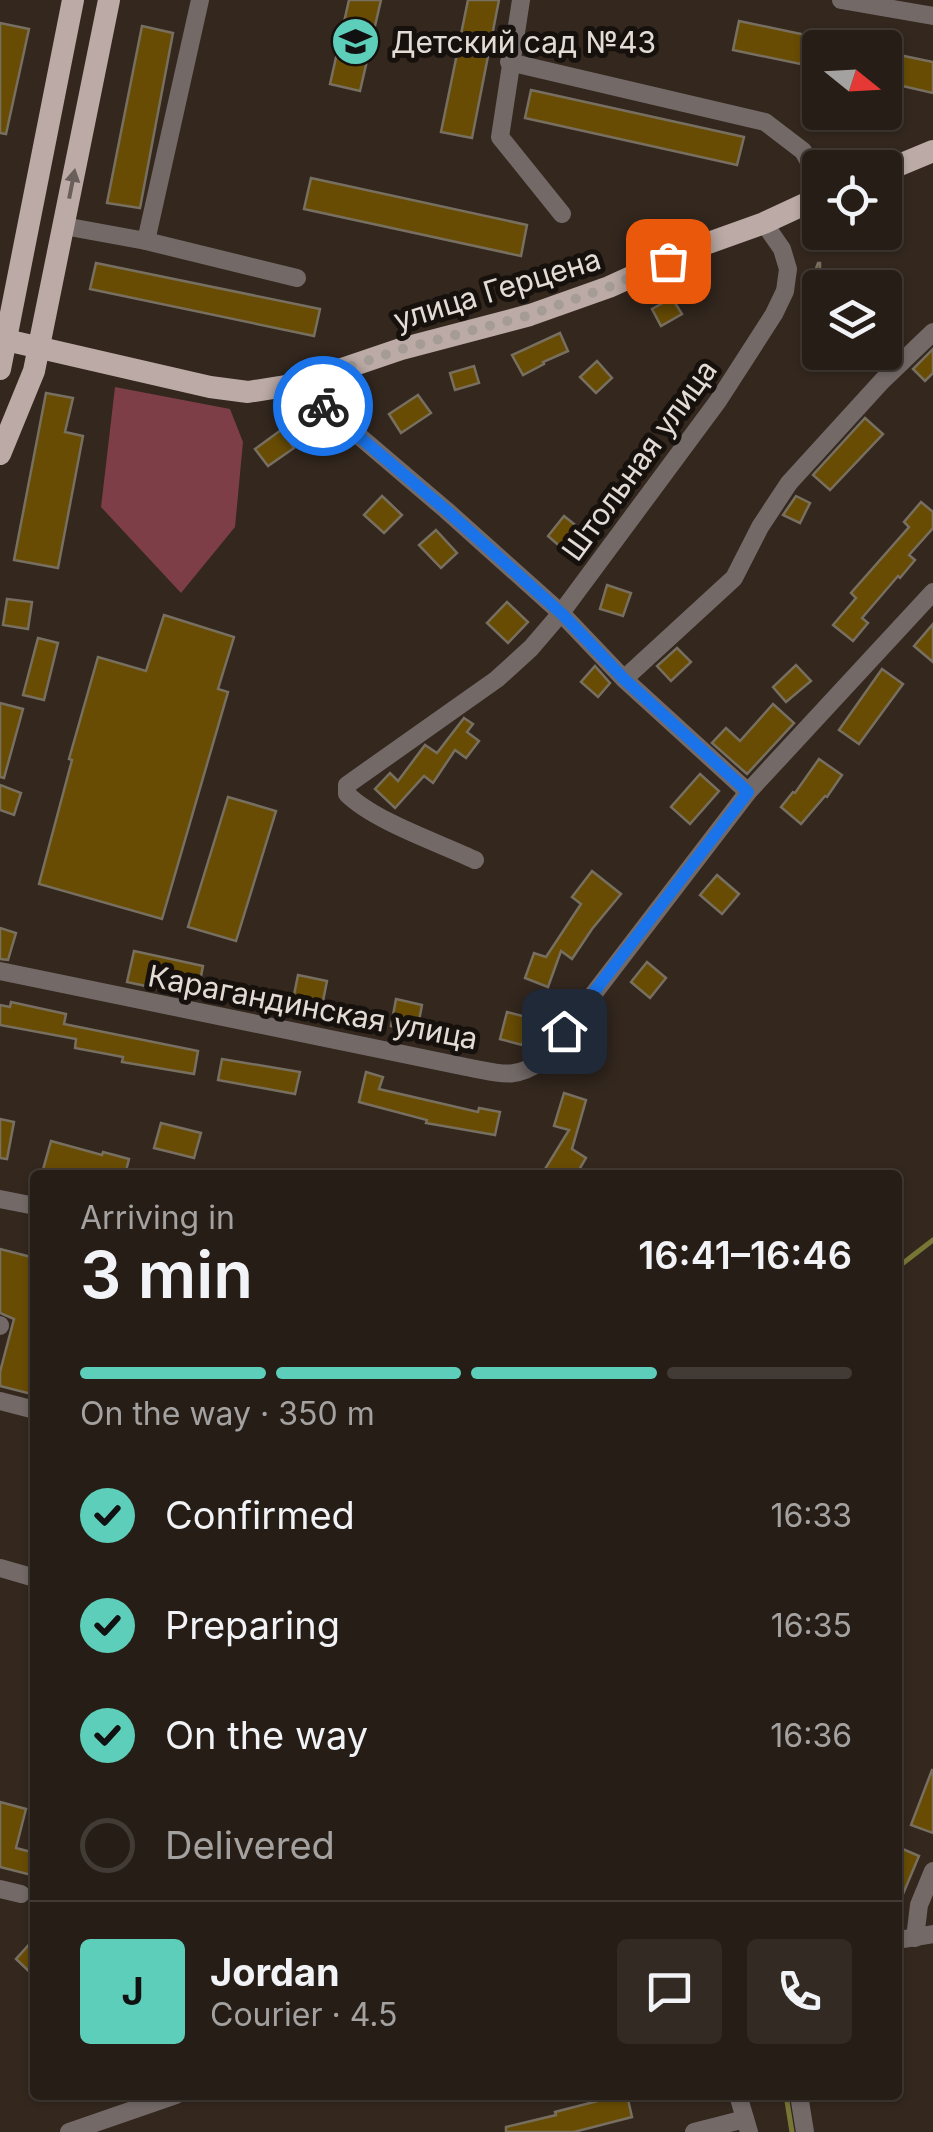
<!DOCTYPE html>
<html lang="en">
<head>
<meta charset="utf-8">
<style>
  :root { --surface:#261d16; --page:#322a23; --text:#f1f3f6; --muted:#a4a2a1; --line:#423b35; --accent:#5dceb9 }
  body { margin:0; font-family:Inter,sans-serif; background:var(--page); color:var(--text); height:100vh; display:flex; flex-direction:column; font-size:38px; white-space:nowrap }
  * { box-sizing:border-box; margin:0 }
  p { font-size:32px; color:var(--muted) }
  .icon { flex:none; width:55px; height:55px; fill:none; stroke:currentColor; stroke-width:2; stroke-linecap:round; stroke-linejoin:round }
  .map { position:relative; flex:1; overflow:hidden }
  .sheet { position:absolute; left:30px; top:1170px; width:872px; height:930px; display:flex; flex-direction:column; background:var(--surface); border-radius:10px; box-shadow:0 2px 8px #0004,0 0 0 2px var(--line) }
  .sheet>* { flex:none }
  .needle { width:65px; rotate:108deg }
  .tools { position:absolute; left:802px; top:30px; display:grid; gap:20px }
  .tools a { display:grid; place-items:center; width:100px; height:100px; border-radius:10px; background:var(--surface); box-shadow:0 2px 8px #0004,0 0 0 2px var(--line); font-size:50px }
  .pin { position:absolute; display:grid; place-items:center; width:85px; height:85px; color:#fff; margin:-42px; border-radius:20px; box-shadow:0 5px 15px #0006 }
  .courier { position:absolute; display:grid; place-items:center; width:100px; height:100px; margin:-50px; border:8px solid #1a73e8; border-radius:50%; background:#fff; color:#222; box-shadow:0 2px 12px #0007 }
  .overview em { font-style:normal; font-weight:600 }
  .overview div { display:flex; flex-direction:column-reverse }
  .overview { display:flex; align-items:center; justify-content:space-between; height:170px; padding:0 50px }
  h1 { font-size:65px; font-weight:600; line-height:75px }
  .bar { display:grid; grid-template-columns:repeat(4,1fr); gap:15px 10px; align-content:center; height:120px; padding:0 50px }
  .bar i { height:12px; border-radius:8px; background:var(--line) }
  .bar .current { background:var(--accent) }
  .bar p { grid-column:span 4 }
  .line { display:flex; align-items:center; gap:25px; padding:0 50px; border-top:2px solid var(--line) }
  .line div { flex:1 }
  .round { display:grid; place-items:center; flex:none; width:105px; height:105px; border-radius:10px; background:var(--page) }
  ol { padding:0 50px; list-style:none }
  li { display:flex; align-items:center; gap:30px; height:110px }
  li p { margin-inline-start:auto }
  li .icon { padding:10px; border-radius:50%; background:var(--accent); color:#111; stroke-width:4 }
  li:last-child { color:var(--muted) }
  li i { width:55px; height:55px; border:5px solid var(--line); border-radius:50% }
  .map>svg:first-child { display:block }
  .forest { fill:#7d3e47 }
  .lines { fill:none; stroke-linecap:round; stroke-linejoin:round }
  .stream { stroke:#787635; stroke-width:5 }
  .building { fill:#684c04; stroke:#776f60; stroke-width:2.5 }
  .minor { stroke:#736a68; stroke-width:18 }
  .major { stroke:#bbaaa6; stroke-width:22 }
  .oneway { fill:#695e5a }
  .done { stroke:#a59c95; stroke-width:10; stroke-dasharray:0 18 }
  .route { stroke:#1a73e8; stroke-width:12 }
  .labels { text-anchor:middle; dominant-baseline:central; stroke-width:10; stroke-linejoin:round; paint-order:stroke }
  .poi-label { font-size:30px; fill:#e3dbd5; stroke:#17110d; text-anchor:start }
  .street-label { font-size:30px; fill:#e3dbd5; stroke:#17110d }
</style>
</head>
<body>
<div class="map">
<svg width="933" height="2132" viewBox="0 0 933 2132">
  <rect width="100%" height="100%" fill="#33271e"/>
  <polygon class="forest" points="115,387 230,409 243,442 235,527 181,593 101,507"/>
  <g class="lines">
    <g class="stream">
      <polyline points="898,1267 933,1240"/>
      <polyline points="786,2095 792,2132"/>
    </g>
  </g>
  <g class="building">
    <polygon points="349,0 381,0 360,91 330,84"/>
    <polygon points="468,0 499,0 472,138 441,132"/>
    <polygon points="739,21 820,38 820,68 733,50"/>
    <polygon points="0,23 29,29 6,134 0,133"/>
    <polygon points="142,26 173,33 140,208 107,203"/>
    <polygon points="885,52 933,62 933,93 885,82"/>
    <polygon points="531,90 744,137 737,165 525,118"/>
    <polygon points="311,178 527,225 521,256 304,209"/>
    <polygon points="96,263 320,309 314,336 90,289"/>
    <polygon points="818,263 820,263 820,313 802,307"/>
    <polygon points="672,298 682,314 661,326 652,309"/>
    <polygon points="560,333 568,351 543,362 544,364 523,375 512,355"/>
    <polygon points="933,349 933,373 925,381 913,369"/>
    <polygon points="597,361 612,378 596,393 580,377"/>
    <polygon points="474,366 479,383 455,390 450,373"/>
    <polygon points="46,393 73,398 65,432 83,436 58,568 14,560"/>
    <polygon points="418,395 431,413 401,433 389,414"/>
    <polygon points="865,418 883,434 830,490 813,475"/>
    <polygon points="281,430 294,448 268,466 255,449"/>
    <polygon points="382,496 402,515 384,533 364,515"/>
    <polygon points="796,496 810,503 800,523 783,515"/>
    <polygon points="921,502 933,512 933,528 909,555 915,560 900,578 898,576 862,618 868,623 853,641 833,625 856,598 851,593 909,527 904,522"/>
    <polygon points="564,516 579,528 563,549 548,536"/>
    <polygon points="436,530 457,553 441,568 419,545"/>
    <polygon points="607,585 631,593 623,616 600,609"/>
    <polygon points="7,599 32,602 28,629 3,625"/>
    <polygon points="507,602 528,622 508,643 487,623"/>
    <polygon points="164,615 234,637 218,689 228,692 162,919 39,884 72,760 69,759 98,657 146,671"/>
    <polygon points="933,624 933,662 914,646"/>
    <polygon points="38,638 58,643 44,700 23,695"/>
    <polygon points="677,648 691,662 671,681 657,666"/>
    <polygon points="796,665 811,681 786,702 773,687"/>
    <polygon points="595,666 610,683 598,697 581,682"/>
    <polygon points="882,669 903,684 859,744 839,730"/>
    <polygon points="0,703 23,709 4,778 0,777"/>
    <polygon points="773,704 794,723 747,774 712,743 726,728 740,741"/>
    <polygon points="464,718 473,724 467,732 479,741 466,758 455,750 433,783 424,776 395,808 375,789 390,773 398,781 425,745 437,753"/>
    <polygon points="819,759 842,775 827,797 825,796 801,824 781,807 793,792 795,793"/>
    <polygon points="700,774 719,791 690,824 671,807"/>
    <polygon points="0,785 21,793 14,815 0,810"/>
    <polygon points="228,797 276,811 236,941 188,927"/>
    <polygon points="592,871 621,894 592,929 572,959 561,951 548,987 525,978 534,953 546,957 581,904 572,897"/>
    <polygon points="717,875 739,894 722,914 700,895"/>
    <polygon points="0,928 16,933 8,960 0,959"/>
    <polygon points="134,951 203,966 197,997 127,982"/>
    <polygon points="647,962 666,978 650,998 631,982"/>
    <polygon points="298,975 327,981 321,1011 292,1005"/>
    <polygon points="396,999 422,1005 417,1031 391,1026"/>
    <polygon points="11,1002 66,1014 64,1024 198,1051 194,1074 122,1062 123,1057 75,1048 76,1039 0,1025 0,1005 10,1007"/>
    <polygon points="507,1012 530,1018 522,1045 500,1039"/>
    <polygon points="222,1059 300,1072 295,1094 218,1080"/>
    <polygon points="366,1072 383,1077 379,1089 478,1112 479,1108 500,1112 495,1135 426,1123 427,1120 359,1102"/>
    <polygon points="564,1093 586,1100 572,1149 586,1158 576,1175 555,1175 545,1169 569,1130 554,1126"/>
    <polygon points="0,1119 14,1122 7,1159 0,1158"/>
    <polygon points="161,1123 201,1133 194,1158 154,1148"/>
    <polygon points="51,1141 102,1155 103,1152 129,1159 125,1175 51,1175 42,1173"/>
    <polygon points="0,1249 35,1258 35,1395 0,1386 0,1372 14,1319 0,1313"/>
    <polygon points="932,1770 933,1770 933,1833 911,1825"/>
    <polygon points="0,1802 26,1809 16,1848 35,1853 35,1876 0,1867"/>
    <polygon points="898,1847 919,1856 898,1906"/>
    <polygon points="35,1938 35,1977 16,1959"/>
    <polygon points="621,2095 627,2095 632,2117 574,2132 506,2132 506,2127 556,2115 555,2112"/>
  </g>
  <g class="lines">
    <g class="minor">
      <polyline points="521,0 500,137 562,214"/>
      <polyline points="841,0 933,16"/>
      <polyline points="509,62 765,122 803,151 820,181"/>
      <polyline points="64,226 146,241 200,0"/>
      <polyline points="146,241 297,278"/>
      <polyline points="298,384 446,510 561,613 624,679 748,792"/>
      <polyline points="624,679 734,578 760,527 789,483 882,381 933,332"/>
      <path d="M475 860C439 843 374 821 347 794V785L497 679 531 648 561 613 718 401 774 314 785 291 788 269 782 249 764 223"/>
      <path d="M0 971 466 1067C499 1073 514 1081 543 1060L748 792 933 592"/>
      <polyline points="0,1199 35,1206"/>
      <polyline points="0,1325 0,1326"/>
      <polyline points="0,1401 35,1410"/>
      <polyline points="0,1568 35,1578"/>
      <polyline points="0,1889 21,1894"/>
      <polyline points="915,1938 919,1905 933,1871"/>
      <polyline points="898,1940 933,1934"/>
      <polyline points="738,2095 749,2132"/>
      <polyline points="799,2095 805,2132"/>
      <polyline points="69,2132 176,2095"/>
      <polyline points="694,2132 745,2119"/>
    </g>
    <g class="major">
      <polyline points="885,171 933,151"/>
      <polyline points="6,340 210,387 248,392 298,384 401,349 530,315 609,287 697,247 764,223 820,197"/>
      <polyline points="0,369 73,0"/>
      <polyline points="0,454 34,371 109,0"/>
    </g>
  </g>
  <defs><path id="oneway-solid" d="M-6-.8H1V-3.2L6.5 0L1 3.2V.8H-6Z" transform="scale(2.5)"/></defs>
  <use class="oneway" href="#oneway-solid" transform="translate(72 184) rotate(-79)"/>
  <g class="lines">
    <polyline class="done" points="323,406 298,384 402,349 530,315 609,287 668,261"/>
    <polyline class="route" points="323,406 446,510 562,614 624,679 748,792 564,1031"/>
  </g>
  <defs>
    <symbol id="school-disc" viewBox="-11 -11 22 22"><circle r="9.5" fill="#5dceb9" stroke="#17110d"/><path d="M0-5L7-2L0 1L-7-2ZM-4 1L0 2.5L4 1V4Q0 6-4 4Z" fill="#111"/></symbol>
  </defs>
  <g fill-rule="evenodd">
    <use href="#school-disc" x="328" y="14" width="55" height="55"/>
  </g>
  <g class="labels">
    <g class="poi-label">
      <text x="391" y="42">Детский сад №43</text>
    </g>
    <g class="street-label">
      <text transform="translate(497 289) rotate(-17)">улица Герцена</text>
      <text transform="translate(639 460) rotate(-54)">Штольная улица</text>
      <text transform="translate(313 1007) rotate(11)">Карагандинская улица</text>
    </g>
  </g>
</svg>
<div class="tools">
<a><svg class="needle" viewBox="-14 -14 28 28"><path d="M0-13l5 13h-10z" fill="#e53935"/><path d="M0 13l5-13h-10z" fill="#a4a2a1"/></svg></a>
<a><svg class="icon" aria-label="locate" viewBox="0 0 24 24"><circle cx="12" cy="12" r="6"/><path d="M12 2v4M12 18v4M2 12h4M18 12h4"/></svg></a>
<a><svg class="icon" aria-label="layers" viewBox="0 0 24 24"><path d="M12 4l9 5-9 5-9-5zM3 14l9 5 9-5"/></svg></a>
</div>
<div class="pin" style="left:668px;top:261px;background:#ea580c"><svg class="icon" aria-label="bag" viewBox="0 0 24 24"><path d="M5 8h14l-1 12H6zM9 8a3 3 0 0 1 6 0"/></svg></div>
<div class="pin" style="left:564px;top:1031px;background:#1f2937"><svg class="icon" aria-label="home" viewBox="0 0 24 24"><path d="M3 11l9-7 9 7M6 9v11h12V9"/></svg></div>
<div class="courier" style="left:323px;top:406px"><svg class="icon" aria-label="bike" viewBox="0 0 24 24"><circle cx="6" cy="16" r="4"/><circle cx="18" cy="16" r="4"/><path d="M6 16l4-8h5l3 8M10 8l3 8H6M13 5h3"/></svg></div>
<section class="sheet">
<div class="overview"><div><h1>3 min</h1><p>Arriving in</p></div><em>16:41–16:46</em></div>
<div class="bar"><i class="current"></i><i class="current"></i><i class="current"></i><i></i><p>On the way · 350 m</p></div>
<ol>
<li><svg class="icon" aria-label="check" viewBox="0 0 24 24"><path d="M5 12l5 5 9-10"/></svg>Confirmed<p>16:33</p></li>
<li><svg class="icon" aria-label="check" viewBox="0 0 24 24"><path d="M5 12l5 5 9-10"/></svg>Preparing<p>16:35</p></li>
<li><svg class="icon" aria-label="check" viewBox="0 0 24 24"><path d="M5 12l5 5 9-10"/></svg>On the way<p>16:36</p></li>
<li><i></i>Delivered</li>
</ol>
<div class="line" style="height:180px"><b class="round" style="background:var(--accent);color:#111">J</b><div><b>Jordan</b><p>Courier · 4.5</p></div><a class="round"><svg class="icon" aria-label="chat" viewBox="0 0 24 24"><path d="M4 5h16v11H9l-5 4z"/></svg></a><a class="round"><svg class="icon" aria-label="phone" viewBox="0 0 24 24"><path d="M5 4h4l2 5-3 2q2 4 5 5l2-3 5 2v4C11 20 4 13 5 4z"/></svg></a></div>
</section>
</div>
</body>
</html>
